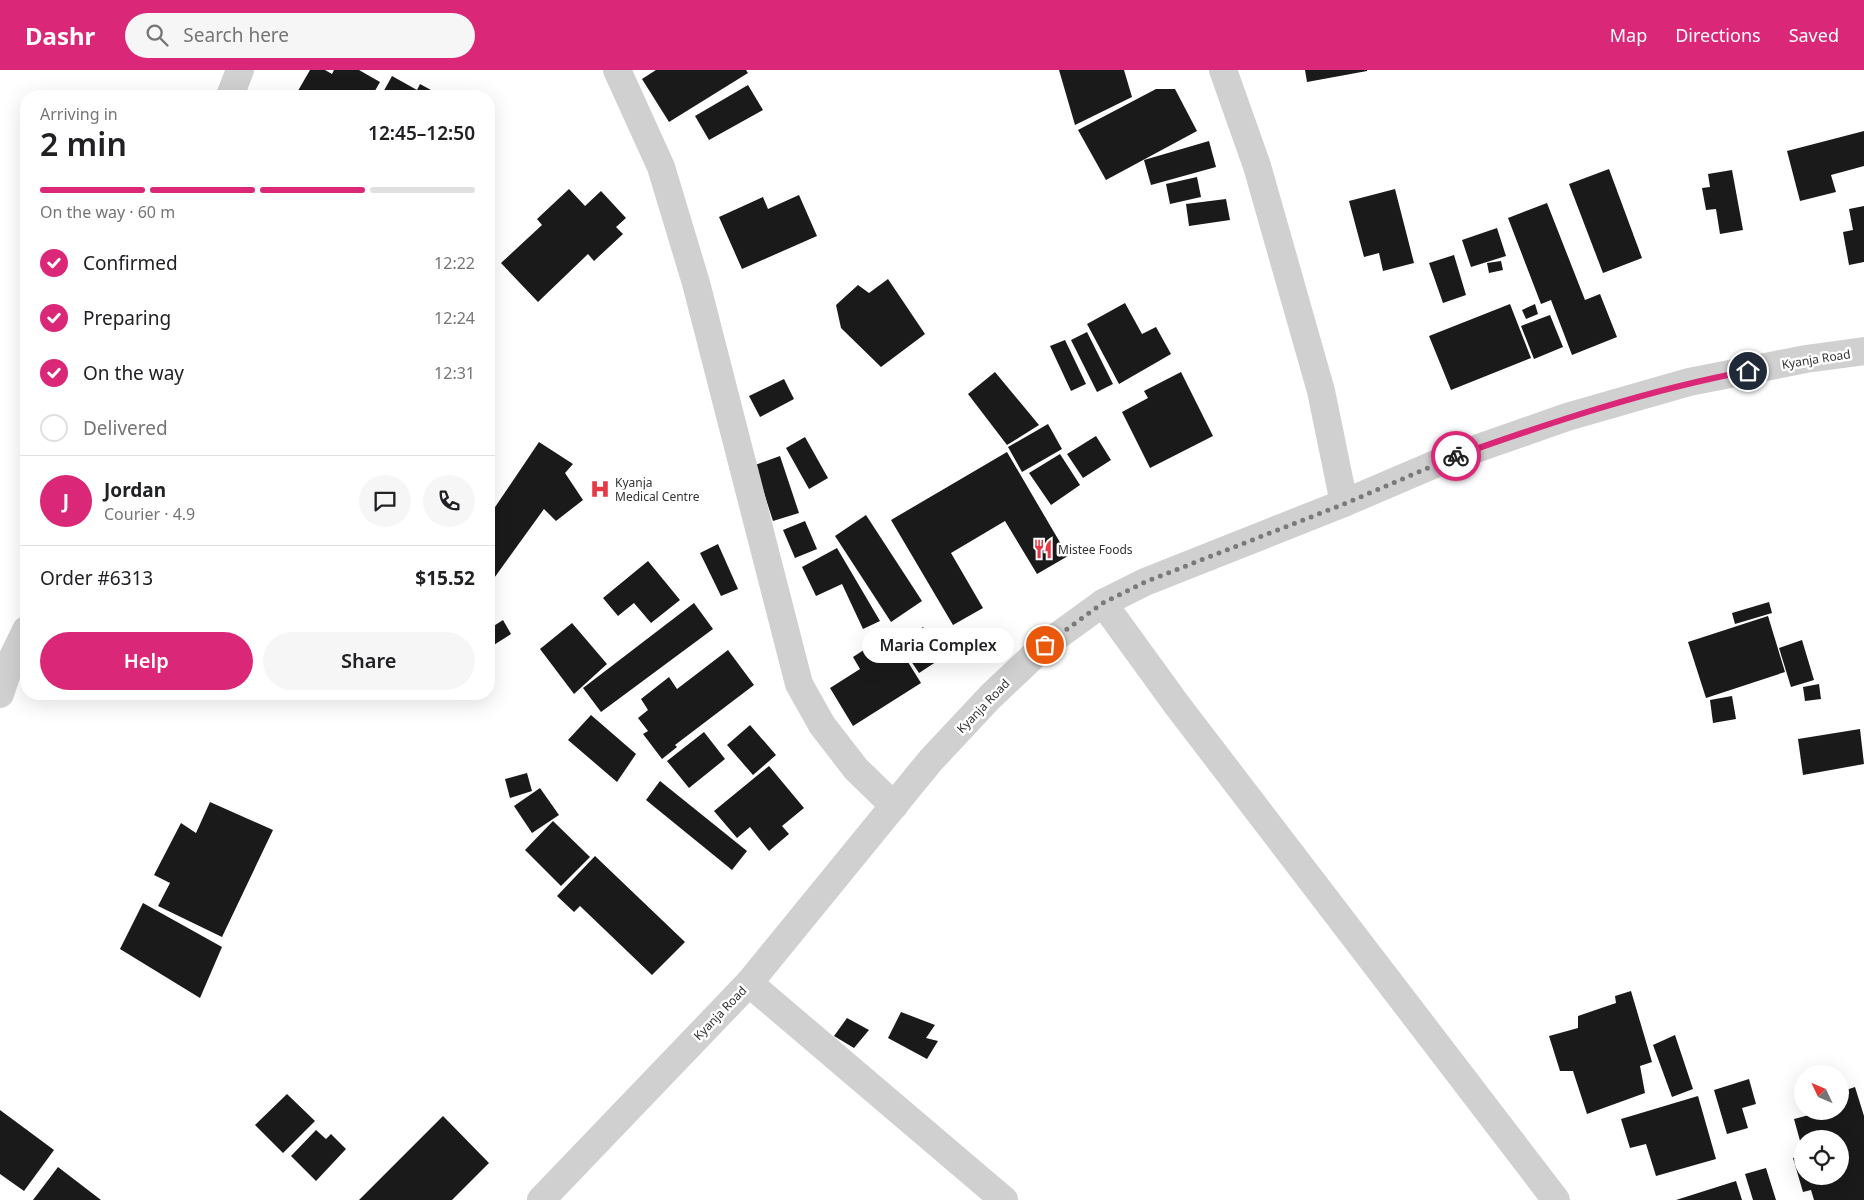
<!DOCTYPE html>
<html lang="en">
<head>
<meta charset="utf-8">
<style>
  :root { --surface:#fff; --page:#f6f6f6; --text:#202124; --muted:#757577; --line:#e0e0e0; --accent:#db2777 }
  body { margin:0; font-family:"Noto Sans",sans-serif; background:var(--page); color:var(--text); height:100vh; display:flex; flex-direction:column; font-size:19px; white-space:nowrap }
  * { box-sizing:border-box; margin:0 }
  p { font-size:16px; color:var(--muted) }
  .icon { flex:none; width:28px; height:28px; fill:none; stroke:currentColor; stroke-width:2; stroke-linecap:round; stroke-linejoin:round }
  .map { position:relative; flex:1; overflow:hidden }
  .drawer { position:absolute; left:20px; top:20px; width:475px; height:610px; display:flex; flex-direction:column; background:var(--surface); border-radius:20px; box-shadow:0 5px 20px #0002 }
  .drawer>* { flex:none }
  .needle { width:32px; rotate:314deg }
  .buttons { position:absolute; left:1794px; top:995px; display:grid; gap:10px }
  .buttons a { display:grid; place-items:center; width:55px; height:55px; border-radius:50%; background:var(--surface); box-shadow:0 5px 20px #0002; font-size:25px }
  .pin { position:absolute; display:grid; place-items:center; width:42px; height:42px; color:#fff; margin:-21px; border:2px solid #fff; border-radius:50%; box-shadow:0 1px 5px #0007 }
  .courier { position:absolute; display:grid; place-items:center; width:50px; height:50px; margin:-25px; border:4px solid #db2777; border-radius:50%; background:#fff; color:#222; box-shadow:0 1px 6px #0007 }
  .bubble { position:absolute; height:35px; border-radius:18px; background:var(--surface); box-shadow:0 5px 20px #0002; font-size:16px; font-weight:600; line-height:35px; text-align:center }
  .overview em { font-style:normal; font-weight:600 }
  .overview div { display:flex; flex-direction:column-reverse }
  .overview { display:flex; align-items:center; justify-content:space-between; height:85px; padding:0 20px }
  h1 { font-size:32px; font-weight:600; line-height:38px }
  .bar { display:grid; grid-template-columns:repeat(4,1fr); gap:8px 5px; align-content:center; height:60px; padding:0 20px }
  .bar i { height:6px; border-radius:4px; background:var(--line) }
  .bar .current { background:var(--accent) }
  .bar p { grid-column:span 4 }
  .line { display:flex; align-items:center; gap:12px; padding:0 20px; border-top:1px solid var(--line) }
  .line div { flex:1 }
  .round { display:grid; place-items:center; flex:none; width:52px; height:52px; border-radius:26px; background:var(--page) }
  ol { padding:0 20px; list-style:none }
  li { display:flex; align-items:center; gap:15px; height:55px }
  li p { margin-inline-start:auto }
  li .icon { padding:5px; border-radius:50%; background:var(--accent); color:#fff; stroke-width:4 }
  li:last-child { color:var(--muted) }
  li i { width:28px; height:28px; border:2px solid var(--line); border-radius:50% }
  .action { display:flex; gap:10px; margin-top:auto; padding:10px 20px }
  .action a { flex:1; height:58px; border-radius:30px; background:var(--accent); color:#fff; font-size:20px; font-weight:600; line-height:58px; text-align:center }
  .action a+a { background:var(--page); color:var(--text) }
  header { display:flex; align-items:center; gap:30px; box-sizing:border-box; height:70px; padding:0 25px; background:var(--accent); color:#fff }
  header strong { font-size:24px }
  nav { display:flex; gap:28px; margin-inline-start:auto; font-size:18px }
  .search { width:350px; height:45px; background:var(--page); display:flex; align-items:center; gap:12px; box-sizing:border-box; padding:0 18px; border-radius:28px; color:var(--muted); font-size:19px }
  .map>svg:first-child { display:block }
  .building { fill:#1a1a1a }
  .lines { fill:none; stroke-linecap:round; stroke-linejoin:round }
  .minor { stroke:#d0d0d0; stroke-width:28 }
  .done { stroke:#7a7a7a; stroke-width:5; stroke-dasharray:0 9 }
  .route { stroke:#db2777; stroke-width:6 }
  .labels { text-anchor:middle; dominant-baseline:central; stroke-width:5; stroke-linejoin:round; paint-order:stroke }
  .street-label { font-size:12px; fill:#333; stroke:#fff }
  .poi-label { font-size:12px; fill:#333; stroke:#fff; text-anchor:start }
</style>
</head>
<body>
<header>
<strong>Dashr</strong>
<div class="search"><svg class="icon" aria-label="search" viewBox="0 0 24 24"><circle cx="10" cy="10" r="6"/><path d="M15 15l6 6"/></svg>Search here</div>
<nav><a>Map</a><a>Directions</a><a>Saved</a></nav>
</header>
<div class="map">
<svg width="1864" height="1130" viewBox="0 0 1864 1130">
  <rect width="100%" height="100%" fill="#fff"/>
  <g class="building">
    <polygon points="310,0 325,0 332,4 334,0 359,0 380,12 372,26 295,26"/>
    <polygon points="656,0 746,0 748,3 669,52 642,9"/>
    <polygon points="1059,0 1124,0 1132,27 1075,55"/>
    <polygon points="1305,0 1367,0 1367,1 1307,12"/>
    <polygon points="392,6 417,20 420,14 442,26 381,26"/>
    <polygon points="748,15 763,40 709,70 695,46"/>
    <polygon points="1156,19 1175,19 1197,61 1106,110 1078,60"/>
    <polygon points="1864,61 1864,96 1831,105 1836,122 1800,131 1787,81"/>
    <polygon points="1209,71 1216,97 1151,115 1144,90"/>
    <polygon points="1609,99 1642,188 1603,203 1569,114"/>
    <polygon points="1732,100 1743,160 1720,164 1716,139 1706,140 1702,118 1710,117 1708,104"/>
    <polygon points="1197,107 1201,127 1170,134 1166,114"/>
    <polygon points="569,119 585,136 601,121 626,148 616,157 623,164 594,191 588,184 538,232 501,193 542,155 537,149"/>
    <polygon points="1395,119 1414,193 1383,201 1379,183 1364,187 1349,131"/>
    <polygon points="799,125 817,166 742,199 719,147 763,127 768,139"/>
    <polygon points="1226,129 1230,150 1189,156 1186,134"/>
    <polygon points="1547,133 1585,230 1600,224 1617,267 1572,285 1551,230 1541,234 1508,148"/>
    <polygon points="1864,136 1864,192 1849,195 1843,162 1853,160 1849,139"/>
    <polygon points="1497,158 1506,186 1471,197 1462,170"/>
    <polygon points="1454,185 1466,225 1443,233 1429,193"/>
    <polygon points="1501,191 1503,200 1489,203 1487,193"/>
    <polygon points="888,209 925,264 881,297 841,258 836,235 858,215 869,223"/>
    <polygon points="1125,233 1142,264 1156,257 1171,284 1119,314 1087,254"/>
    <polygon points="1510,234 1531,288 1451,320 1429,266"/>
    <polygon points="1535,234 1538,244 1526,249 1522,240"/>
    <polygon points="1550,245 1563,277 1534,289 1521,256"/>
    <polygon points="1087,262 1113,314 1097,322 1071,270"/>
    <polygon points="1065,270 1086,314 1071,321 1050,276"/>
    <polygon points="995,302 1039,355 1007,375 968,324"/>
    <polygon points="1181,302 1213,366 1150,398 1122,342 1148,328 1144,321"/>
    <polygon points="784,309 794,329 760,347 749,326"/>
    <polygon points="1048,354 1062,379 1022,402 1008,377"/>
    <polygon points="1096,366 1111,390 1083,408 1067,384"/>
    <polygon points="805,367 828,408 809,419 786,378"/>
    <polygon points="539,372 573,394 565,403 583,430 556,451 544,439 492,511 489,509 489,446"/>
    <polygon points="1007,382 1068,486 1037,504 1005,451 951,483 983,538 953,555 891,450"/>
    <polygon points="1060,384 1080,415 1051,435 1029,403"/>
    <polygon points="780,386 799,443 773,451 755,395"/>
    <polygon points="866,445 922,531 891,552 835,466"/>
    <polygon points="805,451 817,479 795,488 783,460"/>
    <polygon points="718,474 738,519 721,526 700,483"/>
    <polygon points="837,478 880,551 863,559 842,514 816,526 802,497"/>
    <polygon points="648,491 680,530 651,553 634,533 618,546 603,528"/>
    <polygon points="1769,532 1772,543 1735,554 1732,543"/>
    <polygon points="694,533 713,559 601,642 583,618"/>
    <polygon points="1768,546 1785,602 1706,628 1688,572"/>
    <polygon points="503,550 511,564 489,578 489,559"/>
    <polygon points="572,553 607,594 574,624 540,579"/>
    <polygon points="923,557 942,588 919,603 899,573"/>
    <polygon points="890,563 921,613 853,656 830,618 860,599 853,587"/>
    <polygon points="1802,570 1814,610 1791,617 1779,578"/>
    <polygon points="728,580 754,615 675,675 677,677 662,689 643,664 648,661 638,648 648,640 641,629 669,607 677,619"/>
    <polygon points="1819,614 1821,629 1805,631 1803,617"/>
    <polygon points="1732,626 1736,649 1713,653 1710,630"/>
    <polygon points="591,645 636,684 617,712 568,670"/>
    <polygon points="750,655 776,685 753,705 727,675"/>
    <polygon points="1860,659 1864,694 1803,705 1798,669"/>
    <polygon points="704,662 725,689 689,718 667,691"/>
    <polygon points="769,696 804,738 782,756 789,764 769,781 750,757 737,768 714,741"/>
    <polygon points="527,703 532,721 510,728 505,709"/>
    <polygon points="660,711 747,781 732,800 646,730"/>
    <polygon points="540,718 559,745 532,763 514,736"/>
    <polygon points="210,732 273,760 222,867 158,836 170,813 154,805 181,753 196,763"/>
    <polygon points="553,751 590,787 561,816 525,780"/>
    <polygon points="595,786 685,872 652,905 580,836 574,842 557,826"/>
    <polygon points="143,833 222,877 200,928 120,879"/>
    <polygon points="1631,921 1652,992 1640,996 1645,1023 1587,1044 1573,1001 1560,1001 1549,966 1578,958 1578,946 1616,933 1615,926"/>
    <polygon points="901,942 935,955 926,968 938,971 927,989 888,968"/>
    <polygon points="847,948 869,960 854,978 834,966"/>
    <polygon points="1675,965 1693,1019 1672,1027 1653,975"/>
    <polygon points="1749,1009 1756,1034 1742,1038 1748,1058 1727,1064 1714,1020"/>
    <polygon points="1855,1017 1864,1046 1864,1130 1814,1130 1811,1120 1803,1122 1793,1088 1802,1085 1802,1106 1840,1106 1840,1069 1802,1069 1802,1078 1794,1049 1813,1044 1813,1041 1840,1041 1840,1022"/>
    <polygon points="287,1024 315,1051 283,1083 255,1055"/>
    <polygon points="1698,1026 1716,1089 1656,1106 1646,1074 1630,1078 1621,1049"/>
    <polygon points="0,1040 54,1080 24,1121 0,1104"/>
    <polygon points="443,1046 489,1093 452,1130 359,1130"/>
    <polygon points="316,1060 326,1069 331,1064 346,1079 316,1111 291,1086"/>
    <polygon points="58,1097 101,1130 33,1130"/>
    <polygon points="1766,1098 1776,1130 1753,1130 1745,1104"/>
    <polygon points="1736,1111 1742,1130 1676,1130"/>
  </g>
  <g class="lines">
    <g class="minor">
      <polyline points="617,0 661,97 696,213 799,614 822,655 856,699 894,736"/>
      <polyline points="1223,0 1257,96 1321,321 1344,433"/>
      <polyline points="230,26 240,0"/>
      <polyline points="1103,533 1177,635 1556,1130"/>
      <polyline points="0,624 11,591 26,560"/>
      <polyline points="749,913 1004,1130"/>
      <polyline points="541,1130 749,913 931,690 990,627 1045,575 1103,533 1145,512 1344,433 1447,389 1567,347 1689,312 1806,289 1864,281"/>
    </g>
  </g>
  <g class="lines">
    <polyline class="done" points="1045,575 1103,533 1145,512 1344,434 1456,386"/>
    <path class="route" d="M1456 386C1552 352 1648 320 1748 301"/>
  </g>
  <defs>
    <symbol id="hospital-bare" viewBox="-9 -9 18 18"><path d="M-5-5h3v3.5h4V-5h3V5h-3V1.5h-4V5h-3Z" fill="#e63946" stroke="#fff" stroke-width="2.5" paint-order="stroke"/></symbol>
    <symbol id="restaurant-bare" viewBox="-9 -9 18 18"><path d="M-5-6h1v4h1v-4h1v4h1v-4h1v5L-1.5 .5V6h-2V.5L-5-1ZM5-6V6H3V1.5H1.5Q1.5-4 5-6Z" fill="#e63946" stroke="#fff" stroke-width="2.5" paint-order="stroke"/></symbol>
  </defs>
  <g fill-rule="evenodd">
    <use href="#hospital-bare" x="586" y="405" width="28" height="28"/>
    <use href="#restaurant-bare" x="1029" y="465" width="28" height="28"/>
  </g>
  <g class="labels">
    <g class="street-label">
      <text transform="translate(1816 289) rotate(-9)">Kyanja Road</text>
      <text transform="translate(983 636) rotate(-46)">Kyanja Road</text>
      <text transform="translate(720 943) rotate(-46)">Kyanja Road</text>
    </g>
    <g class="poi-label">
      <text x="615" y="412">Kyanja<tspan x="615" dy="14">Medical Centre</tspan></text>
      <text x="1058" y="479">Mistee Foods</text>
    </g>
  </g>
</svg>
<div class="buttons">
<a><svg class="needle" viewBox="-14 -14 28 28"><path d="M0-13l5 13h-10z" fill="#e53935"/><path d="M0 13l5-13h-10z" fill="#757577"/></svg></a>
<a><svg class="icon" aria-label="locate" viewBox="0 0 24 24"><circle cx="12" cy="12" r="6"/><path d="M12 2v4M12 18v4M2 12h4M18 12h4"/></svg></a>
</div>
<div class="pin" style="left:1045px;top:575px;background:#ea580c"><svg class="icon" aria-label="bag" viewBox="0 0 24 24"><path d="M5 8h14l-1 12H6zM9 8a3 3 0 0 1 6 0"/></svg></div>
<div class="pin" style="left:1748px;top:301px;background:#1f2937"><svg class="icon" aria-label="home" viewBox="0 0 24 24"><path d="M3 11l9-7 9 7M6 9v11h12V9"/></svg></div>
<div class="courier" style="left:1456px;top:386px"><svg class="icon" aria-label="bike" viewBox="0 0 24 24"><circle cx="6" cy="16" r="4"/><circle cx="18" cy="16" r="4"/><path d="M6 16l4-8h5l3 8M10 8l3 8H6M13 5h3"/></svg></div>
<div class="bubble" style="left:862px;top:558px;width:152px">Maria Complex</div>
<section class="drawer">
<div class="overview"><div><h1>2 min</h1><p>Arriving in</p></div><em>12:45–12:50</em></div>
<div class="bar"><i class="current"></i><i class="current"></i><i class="current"></i><i></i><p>On the way · 60 m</p></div>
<ol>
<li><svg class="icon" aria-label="check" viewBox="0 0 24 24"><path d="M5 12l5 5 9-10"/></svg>Confirmed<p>12:22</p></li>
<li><svg class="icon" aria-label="check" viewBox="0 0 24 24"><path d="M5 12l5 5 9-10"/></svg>Preparing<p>12:24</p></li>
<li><svg class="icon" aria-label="check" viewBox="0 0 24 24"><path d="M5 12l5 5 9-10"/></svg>On the way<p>12:31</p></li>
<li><i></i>Delivered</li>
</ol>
<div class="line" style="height:90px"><b class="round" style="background:var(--accent);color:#fff">J</b><div><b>Jordan</b><p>Courier · 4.9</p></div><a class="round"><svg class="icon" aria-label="chat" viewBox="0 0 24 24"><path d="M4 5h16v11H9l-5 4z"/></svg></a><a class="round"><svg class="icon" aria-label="phone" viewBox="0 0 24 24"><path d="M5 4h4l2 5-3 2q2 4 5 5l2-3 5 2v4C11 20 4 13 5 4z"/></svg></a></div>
<div class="line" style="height:65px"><div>Order #6313</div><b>$15.52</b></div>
<div class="action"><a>Help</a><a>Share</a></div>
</section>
</div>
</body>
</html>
